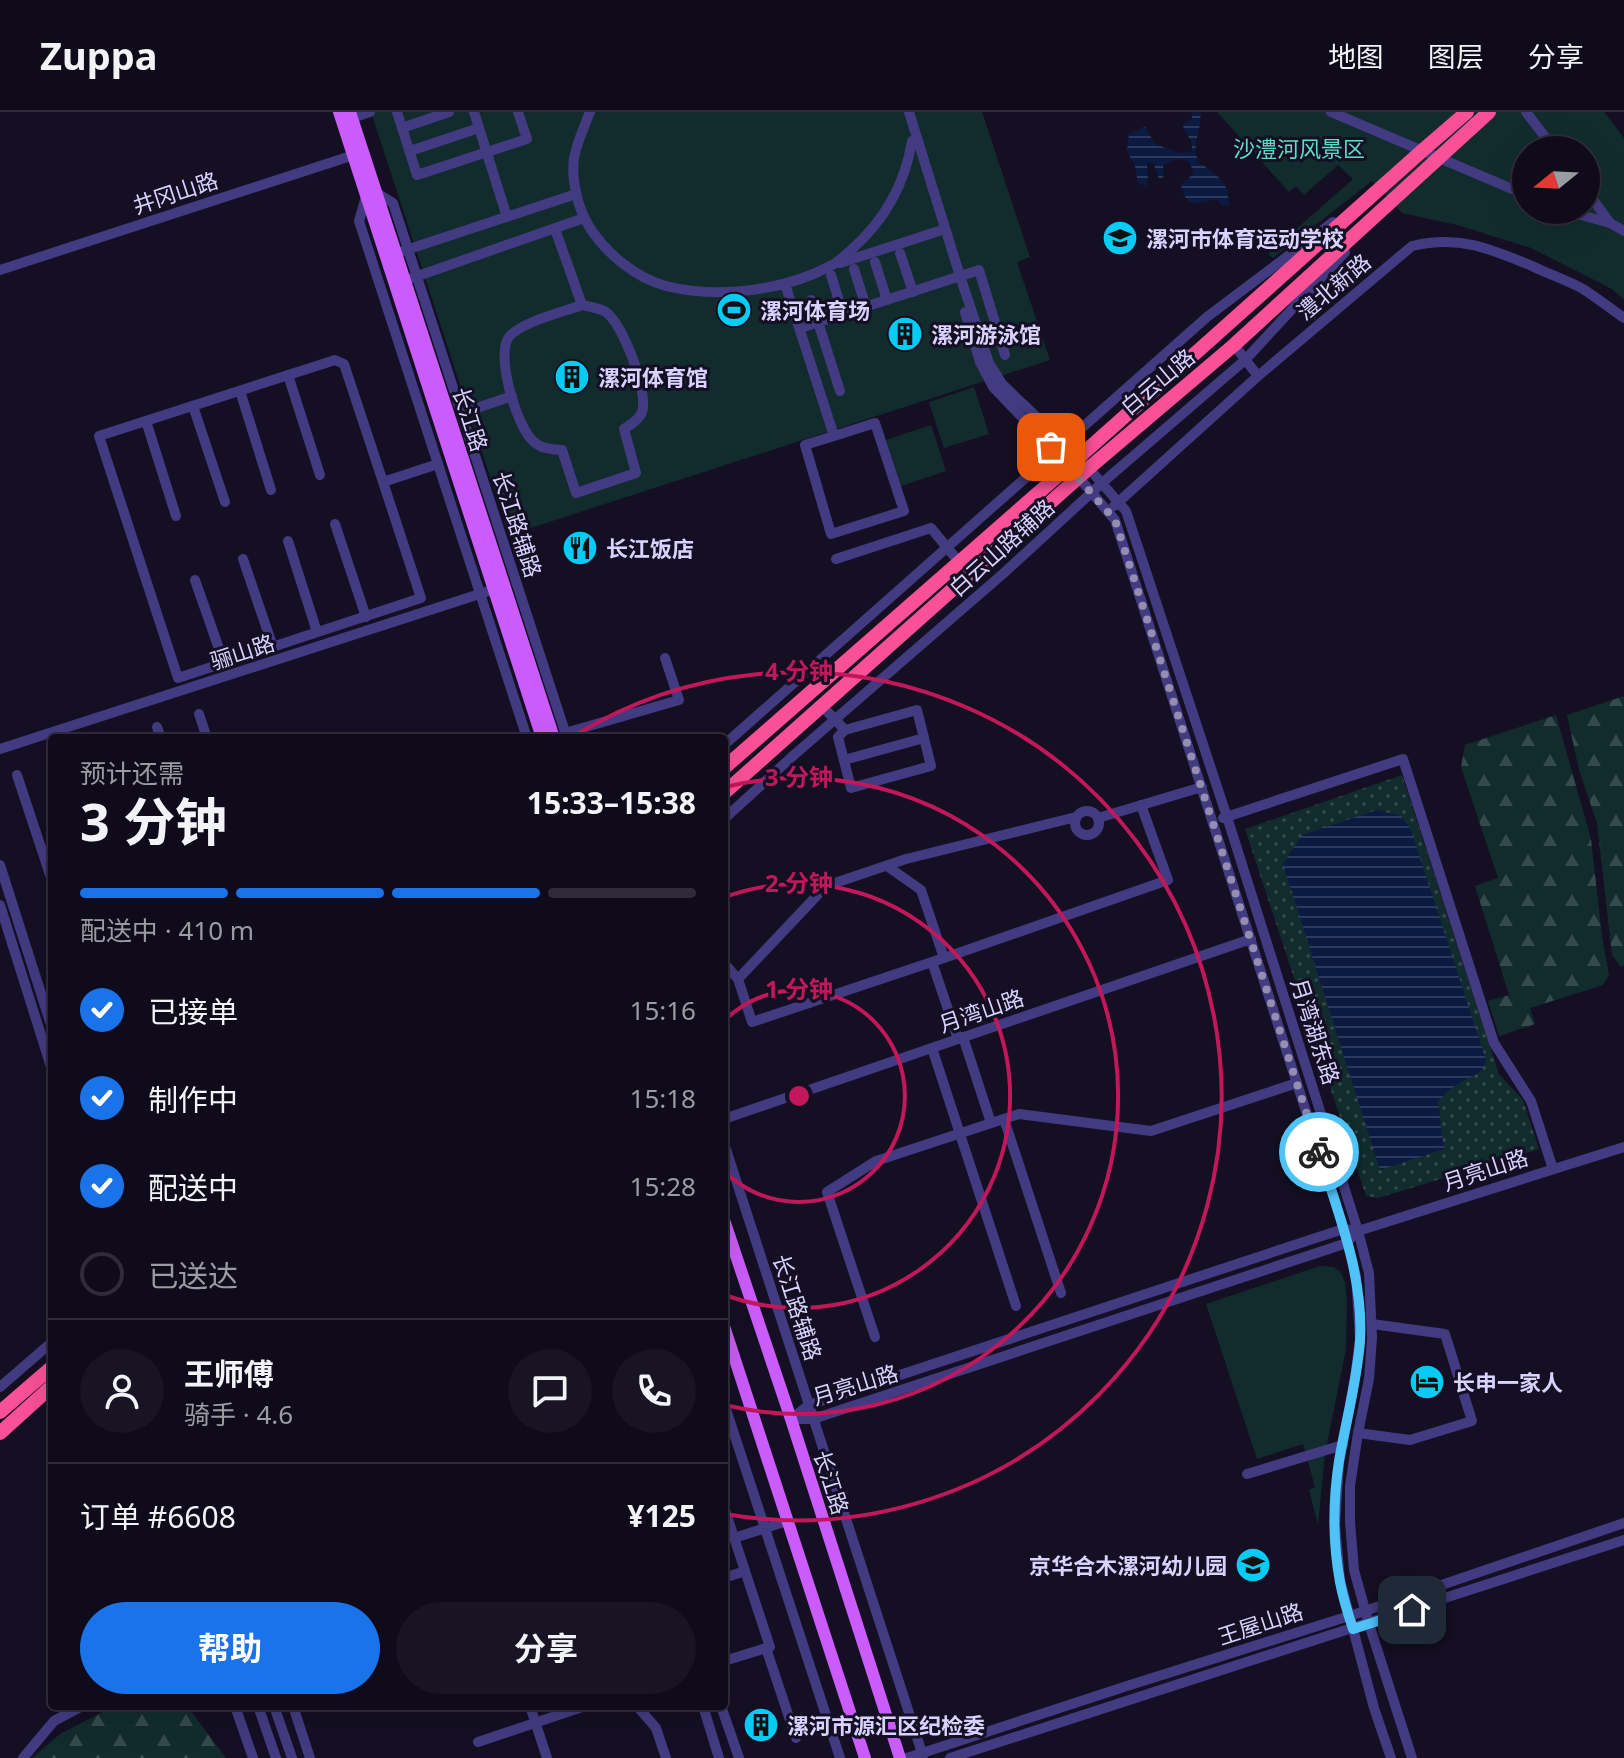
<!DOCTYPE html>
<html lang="zh">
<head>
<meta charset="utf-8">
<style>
  :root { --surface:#0f0b1a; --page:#181423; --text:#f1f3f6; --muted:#9b9ba2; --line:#2f2b39; --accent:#1a73e8 }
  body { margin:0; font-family:"Noto Sans","Noto Sans SC",sans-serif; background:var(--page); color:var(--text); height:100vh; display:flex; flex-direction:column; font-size:30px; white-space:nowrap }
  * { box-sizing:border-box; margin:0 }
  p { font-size:26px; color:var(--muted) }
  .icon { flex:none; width:44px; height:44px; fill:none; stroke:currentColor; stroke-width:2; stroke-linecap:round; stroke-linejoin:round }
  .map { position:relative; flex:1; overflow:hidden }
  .sheet { position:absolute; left:48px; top:622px; width:680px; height:976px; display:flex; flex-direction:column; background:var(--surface); border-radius:8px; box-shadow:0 8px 32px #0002,0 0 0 2px var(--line) }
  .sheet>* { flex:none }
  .needle { width:52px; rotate:252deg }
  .controls { position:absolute; left:1512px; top:24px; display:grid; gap:16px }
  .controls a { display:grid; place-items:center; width:88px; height:88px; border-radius:50%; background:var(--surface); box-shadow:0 8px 32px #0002,0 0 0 2px var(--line); font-size:40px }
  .pin { position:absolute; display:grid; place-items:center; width:68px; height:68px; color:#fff; margin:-34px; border-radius:16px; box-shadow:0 4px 12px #0006 }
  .courier { position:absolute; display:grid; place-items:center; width:80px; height:80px; margin:-40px; border:6px solid #4fc3f7; border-radius:50%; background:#fff; color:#222; box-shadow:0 2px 10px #0007 }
  .head em { font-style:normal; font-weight:700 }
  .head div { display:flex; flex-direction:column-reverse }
  .head { display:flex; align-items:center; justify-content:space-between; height:136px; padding:0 32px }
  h1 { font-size:52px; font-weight:700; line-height:60px }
  .bar { display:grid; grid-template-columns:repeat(4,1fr); gap:12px 8px; align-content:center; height:96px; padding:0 32px }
  .bar i { height:10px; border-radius:6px; background:var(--line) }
  .bar .current { background:var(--accent) }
  .bar p { grid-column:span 4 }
  .line { display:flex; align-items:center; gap:20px; padding:0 32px; border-top:2px solid var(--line) }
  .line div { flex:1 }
  .round { display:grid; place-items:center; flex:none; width:84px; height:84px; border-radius:42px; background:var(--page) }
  ol { padding:0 32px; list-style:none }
  li { display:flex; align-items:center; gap:24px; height:88px }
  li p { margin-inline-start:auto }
  li .icon { padding:8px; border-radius:50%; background:var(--accent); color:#fff; stroke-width:4 }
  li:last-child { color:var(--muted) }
  li i { width:44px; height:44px; border:4px solid var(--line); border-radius:50% }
  .primary-button { display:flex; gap:16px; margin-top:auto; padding:16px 32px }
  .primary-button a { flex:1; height:92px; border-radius:48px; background:var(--accent); color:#fff; font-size:32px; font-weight:700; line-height:92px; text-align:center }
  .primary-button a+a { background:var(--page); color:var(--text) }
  header { display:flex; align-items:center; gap:48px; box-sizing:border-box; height:112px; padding:0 40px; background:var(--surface); border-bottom:2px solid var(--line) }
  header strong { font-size:38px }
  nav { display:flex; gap:44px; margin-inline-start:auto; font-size:28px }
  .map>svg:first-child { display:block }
  .grass { fill:url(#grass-dots) }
  .forest { fill:url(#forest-firs) }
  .green { fill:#122c2d; fill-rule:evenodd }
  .water { fill:url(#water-rules) }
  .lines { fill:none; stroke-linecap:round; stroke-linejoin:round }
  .minor { stroke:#433b81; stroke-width:10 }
  .major { stroke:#cb5cfb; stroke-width:12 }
  .highway { stroke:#fa5096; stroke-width:14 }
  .done { stroke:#958eb1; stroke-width:8; stroke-dasharray:0 14.4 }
  .route { stroke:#4fc3f7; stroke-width:10 }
  .ring { fill:none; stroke:#c2185b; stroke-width:4 }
  .labels { text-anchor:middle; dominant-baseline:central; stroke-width:6; stroke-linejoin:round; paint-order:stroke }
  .park-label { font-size:22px; fill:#60dcc6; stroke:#140f23 }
  .street-label { font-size:22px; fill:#dad2fe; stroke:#140f23 }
  .poi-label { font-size:22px; font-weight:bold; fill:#dad2fe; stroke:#140f23; text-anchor:start }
  .centre { fill:#c2185b; stroke:#140f23; stroke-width:4 }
  .ring-label { font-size:24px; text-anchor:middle; font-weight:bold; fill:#c2185b; stroke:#140f23; stroke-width:6; stroke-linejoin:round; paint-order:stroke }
</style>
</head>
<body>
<header>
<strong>Zuppa</strong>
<nav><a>地图</a><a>图层</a><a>分享</a></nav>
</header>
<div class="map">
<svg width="1624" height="1646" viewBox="0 0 1624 1646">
  <defs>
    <pattern id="grass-dots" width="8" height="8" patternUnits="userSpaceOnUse" patternTransform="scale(2)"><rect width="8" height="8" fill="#122c2d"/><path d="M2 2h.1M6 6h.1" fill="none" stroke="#344a4c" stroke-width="1.8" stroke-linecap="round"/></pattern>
    <pattern id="forest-firs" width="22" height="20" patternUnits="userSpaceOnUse" patternTransform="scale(2)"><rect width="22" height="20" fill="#122c2d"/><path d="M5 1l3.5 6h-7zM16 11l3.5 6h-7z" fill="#344a4c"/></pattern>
    <pattern id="water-rules" width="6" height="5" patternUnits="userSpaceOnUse" patternTransform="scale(2)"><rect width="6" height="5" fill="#0b1a40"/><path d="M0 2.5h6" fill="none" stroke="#2e3a5d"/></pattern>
  </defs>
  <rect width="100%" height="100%" fill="#140f23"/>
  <polygon class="grass" points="1402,663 1499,962 1523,988 1539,1037 1378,1086 1366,1084 1245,717"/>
  <g class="forest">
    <polygon points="1624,584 1624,854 1621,855 1612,843 1597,711 1579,658 1567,603"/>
    <polygon points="1556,603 1591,727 1602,824 1609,863 1603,873 1530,896 1535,912 1499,924 1488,889 1509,883 1475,774 1498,766 1461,655 1465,633"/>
    <polygon points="114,1594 187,1594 226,1646 32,1646 60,1622"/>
  </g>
  <g class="green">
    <polygon points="371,0 982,0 1030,145 1017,150 1050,248 509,423"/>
    <path d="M1217 0H1604L1624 26V188L1612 177 1531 136 1457 113 1402 101 1372 69 1273 146 1268 142 1353 67 1338 53 1304 83 1296 74 1289 80ZM1526 38H1586V98H1526Z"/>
    <polygon points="974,275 989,322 944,336 929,290"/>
    <polygon points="931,313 946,359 901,374 886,328"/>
    <polygon points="1320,1154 1333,1155 1340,1159 1345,1170 1347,1189 1346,1237 1325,1342 1318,1413 1309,1378 1315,1375 1303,1332 1257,1347 1206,1192"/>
  </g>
  <g class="water">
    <path d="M1192 0H1200C1203 16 1192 30 1197 46 1199 52 1202 52 1207 56 1223 68 1228 72 1229 93L1223 94 1215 87C1197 94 1185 95 1181 73L1193 62C1193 56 1190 51 1185 47L1174 48 1163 53 1164 64 1161 67 1158 65 1154 52 1150 50 1147 51 1148 68 1146 74 1138 71 1135 54 1127 39 1129 21 1145 15 1155 32 1179 41 1192 40C1193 24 1185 24 1183 13L1192 6Z"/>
    <path d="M1377 698 1401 704 1411 718 1486 948C1483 964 1470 964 1458 972 1450 976 1444 983 1438 989 1441 1006 1440 1021 1445 1037L1380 1058 1283 752 1302 723Z"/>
  </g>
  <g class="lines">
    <g class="minor">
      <polyline points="354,0 352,6 370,0"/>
      <polyline points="397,0 417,63 527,27 518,0"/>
      <polyline points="474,0 507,105"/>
      <path d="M590 0C584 15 577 30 574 46 571 69 578 97 590 116 607 142 636 166 666 174 718 187 785 179 832 153 839 150 845 143 851 138 884 109 905 72 912 29"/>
      <polyline points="909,0 960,164 989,251 1002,272 1079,345 1126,399 1227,705 1358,1119 1369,1161 1372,1226 1369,1267 1358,1321 1350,1374 1350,1410 1354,1458 1369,1512 1412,1646"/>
      <polyline points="1331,0 1526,83"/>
      <polyline points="1526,0 1555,38"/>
      <polyline points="402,16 449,0"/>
      <polyline points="410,39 479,16"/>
      <polyline points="1586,78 1610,111"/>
      <polyline points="377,81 393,91 567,626"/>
      <polyline points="366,85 359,109 527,626"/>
      <polyline points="1563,98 1610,111 1624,119"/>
      <path d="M555 117 582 193C590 195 600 196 606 200 623 212 649 281 642 300 639 308 630 313 624 317L636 361 576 381 562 338C551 337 541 337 533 329 517 315 495 243 509 225 521 210 563 200 582 193"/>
      <polyline points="403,139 576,82"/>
      <polyline points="900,141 913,180"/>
      <polyline points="875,150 887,188"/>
      <polyline points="840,151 939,119"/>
      <polyline points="854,157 866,195"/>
      <polyline points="0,158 357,42"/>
      <polyline points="831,163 843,202"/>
      <polyline points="412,166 584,106"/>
      <polyline points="785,172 834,324 875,311 904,399 831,422 805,333 834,324"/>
      <polyline points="811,188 840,279"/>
      <polyline points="965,200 980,250 993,275 1069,354 1115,408 1344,1117 1356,1164 1360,1227 1355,1266 1339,1351 1335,1413 1340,1468 1374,1596 1391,1646"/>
      <polyline points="800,216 979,158 1005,243"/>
      <polyline points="1234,233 1258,264"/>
      <polyline points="288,263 320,363"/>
      <polyline points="240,279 271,378"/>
      <polyline points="193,294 225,390"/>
      <polyline points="462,301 512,284"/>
      <polyline points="146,309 176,404"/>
      <polyline points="383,370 421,486 178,566 99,324 335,248 344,252 383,370 438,352"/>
      <path d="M1114 394 1258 264 1412 134C1458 123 1489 136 1532 154 1548 162 1567 168 1583 177 1597 186 1610 196 1624 206"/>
      <polyline points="335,412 366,505"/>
      <polyline points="288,429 317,520"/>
      <polyline points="243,447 273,535"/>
      <polyline points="836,447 931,416 959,450"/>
      <polyline points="195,468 224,551"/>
      <polyline points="822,594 845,618 838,625 851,676 931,654 917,598 845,618"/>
      <polyline points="199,602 207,626"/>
      <polyline points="157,615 161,626"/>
      <polyline points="565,621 679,588 665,546"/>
      <polyline points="724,633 1207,205 1333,110"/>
      <polyline points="0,637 495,477"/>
      <polyline points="844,648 924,626"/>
      <polyline points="17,663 52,769"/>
      <circle cx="1087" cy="711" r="12"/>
      <polyline points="1076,705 906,747 826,774 738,867 752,910 944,846 1168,768 1141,693"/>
      <polyline points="1098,706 1202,675"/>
      <polyline points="1223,706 1403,647 1494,931 1531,989 1553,1057"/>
      <polyline points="724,707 794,643 1005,460 1102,371 1245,248 1345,140"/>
      <polyline points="0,753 52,916"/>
      <polyline points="887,754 921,778 944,846"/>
      <polyline points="0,793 52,958"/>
      <polyline points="932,850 958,927"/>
      <polyline points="724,851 738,867"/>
      <polyline points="963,925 991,1011"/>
      <polyline points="932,936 1016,1194"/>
      <polyline points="724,1007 1251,827"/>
      <polyline points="1004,1007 1061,1181"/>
      <polyline points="724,1031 923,1644"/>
      <polyline points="875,1225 827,1080 876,1049 1019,1002 1151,1019 1297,971"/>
      <polyline points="0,1275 52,1230"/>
      <polyline points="724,1291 840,1646"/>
      <polyline points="791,1307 809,1293 1331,1121 1344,1117 1358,1119 1624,1035"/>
      <polyline points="791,1307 813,1307 1347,1131 1351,1126"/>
      <polyline points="1358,1321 1410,1328 1472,1309 1445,1222 1372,1212"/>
      <polyline points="1247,1362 1343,1333"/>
      <polyline points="724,1395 770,1535 724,1549"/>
      <polyline points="734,1426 787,1409"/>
      <polyline points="724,1466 745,1459"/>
      <polyline points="766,1536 796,1626"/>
      <polyline points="235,1594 253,1646"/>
      <polyline points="258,1594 276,1646"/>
      <polyline points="274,1594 292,1646"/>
      <polyline points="293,1594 310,1646"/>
      <polyline points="530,1594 547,1646"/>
      <polyline points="637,1594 656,1616 666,1646"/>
      <polyline points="703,1594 719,1646"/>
      <polyline points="721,1594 739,1646"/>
      <polyline points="478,1630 585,1594"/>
      <polyline points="23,1646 54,1609 82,1594"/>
      <polyline points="907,1646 1127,1574 1365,1499 1624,1411"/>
      <polyline points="950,1646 1624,1428"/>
    </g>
    <g class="major">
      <polyline points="339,0 542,626"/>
      <polyline points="350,0 554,626"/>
      <polyline points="724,1108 791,1307 900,1646"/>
      <polyline points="724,1214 865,1646"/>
    </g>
    <g class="highway">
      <polyline points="724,656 1069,354 1423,38 1467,0"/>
      <polyline points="724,681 1089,356 1234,233 1489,0"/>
      <polyline points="0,1300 52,1255"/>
      <polyline points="0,1321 52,1274"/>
    </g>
  </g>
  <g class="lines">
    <polyline class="done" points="1051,335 1115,408 1319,1040"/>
    <path class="route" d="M1319 1040C1338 1101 1364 1164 1360 1229 1357 1269 1346 1309 1339 1349 1333 1388 1333 1432 1340 1470 1343 1486 1348 1502 1353 1517L1412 1498"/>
  </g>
  <g class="ring">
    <path d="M724 909A106 106 0 1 1 724 1059"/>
    <path d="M725 785A212 212 0 1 1 725 1183"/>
    <path d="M725 675A318 318 0 1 1 725 1293"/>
    <path d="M574 624A424 424 0 1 1 725 1402"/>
  </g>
  <defs>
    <symbol id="school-disc" viewBox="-11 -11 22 22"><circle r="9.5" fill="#06ccf5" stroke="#140f23"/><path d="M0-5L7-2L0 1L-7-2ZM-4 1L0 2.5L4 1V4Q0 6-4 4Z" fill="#111"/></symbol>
    <symbol id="stadium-disc" viewBox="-11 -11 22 22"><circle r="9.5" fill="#06ccf5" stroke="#140f23"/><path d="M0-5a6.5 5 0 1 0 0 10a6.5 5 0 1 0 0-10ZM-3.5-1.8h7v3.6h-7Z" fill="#111"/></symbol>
    <symbol id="building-disc" viewBox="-11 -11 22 22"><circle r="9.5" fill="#06ccf5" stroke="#140f23"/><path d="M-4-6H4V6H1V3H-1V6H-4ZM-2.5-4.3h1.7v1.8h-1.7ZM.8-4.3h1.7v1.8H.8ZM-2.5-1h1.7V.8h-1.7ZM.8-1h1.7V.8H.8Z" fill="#111"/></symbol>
    <symbol id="restaurant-disc" viewBox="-11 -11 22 22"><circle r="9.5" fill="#06ccf5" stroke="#140f23"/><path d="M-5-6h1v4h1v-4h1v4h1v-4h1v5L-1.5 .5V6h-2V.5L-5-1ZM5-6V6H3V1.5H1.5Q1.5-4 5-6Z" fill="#111"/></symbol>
    <symbol id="hotel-disc" viewBox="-11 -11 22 22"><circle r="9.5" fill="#06ccf5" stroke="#140f23"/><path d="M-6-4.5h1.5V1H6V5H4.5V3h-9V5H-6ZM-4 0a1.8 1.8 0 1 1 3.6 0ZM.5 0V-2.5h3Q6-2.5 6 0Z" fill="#111"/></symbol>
  </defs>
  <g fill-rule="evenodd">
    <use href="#school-disc" x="1100" y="106" width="40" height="40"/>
    <use href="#stadium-disc" x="714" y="178" width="40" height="40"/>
    <use href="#building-disc" x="885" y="202" width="40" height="40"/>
    <use href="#building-disc" x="552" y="245" width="40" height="40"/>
    <use href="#restaurant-disc" x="560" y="416" width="40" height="40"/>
    <use href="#hotel-disc" x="1407" y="1250" width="40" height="40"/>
    <use href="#school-disc" x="1233" y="1433" width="40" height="40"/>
    <use href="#building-disc" x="741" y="1593" width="40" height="40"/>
  </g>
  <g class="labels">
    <g class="park-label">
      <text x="1299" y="36">沙澧河风景区</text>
    </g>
    <g class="street-label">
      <text transform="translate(175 80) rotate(-18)">井冈山路</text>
      <text transform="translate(1333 174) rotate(-40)">澧北新路</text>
      <text transform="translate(1157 269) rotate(-40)">白云山路</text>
      <text transform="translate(471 307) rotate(72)">长江路</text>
      <text transform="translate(518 412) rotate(72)">长江路辅路</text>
      <text transform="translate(1001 435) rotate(-42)">白云山路辅路</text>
      <text transform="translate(242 539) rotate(-18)">骊山路</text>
      <text transform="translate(981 898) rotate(-19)">月湾山路</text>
      <text transform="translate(1316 919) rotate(72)">月湾湖东路</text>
      <text transform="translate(1485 1057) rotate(-18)">月亮山路</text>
      <text transform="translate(798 1195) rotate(72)">长江路辅路</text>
      <text transform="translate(855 1272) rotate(-17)">月亮山路</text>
      <text transform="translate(832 1370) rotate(72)">长江路</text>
      <text transform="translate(1260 1511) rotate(-18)">王屋山路</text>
    </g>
    <g class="poi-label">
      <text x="1146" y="126">漯河市体育运动学校</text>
      <text x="760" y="198">漯河体育场</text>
      <text x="931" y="222">漯河游泳馆</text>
      <text x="598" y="265">漯河体育馆</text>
      <text x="606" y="436">长江饭店</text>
      <text x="1453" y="1270">长申一家人</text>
      <text x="1227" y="1453" text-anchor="end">京华合木漯河幼儿园</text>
      <text x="787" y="1613">漯河市源汇区纪检委</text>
    </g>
  </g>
  <circle cx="799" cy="984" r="12" class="centre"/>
  <g class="ring-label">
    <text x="799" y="568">4 分钟</text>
    <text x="799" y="674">3 分钟</text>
    <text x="799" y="780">2 分钟</text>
    <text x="799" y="886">1 分钟</text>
  </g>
</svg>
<div class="controls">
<a><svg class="needle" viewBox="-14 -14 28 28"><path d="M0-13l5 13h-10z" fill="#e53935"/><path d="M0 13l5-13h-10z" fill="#9b9ba2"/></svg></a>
</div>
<div class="pin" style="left:1051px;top:335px;background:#ea580c"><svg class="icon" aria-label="bag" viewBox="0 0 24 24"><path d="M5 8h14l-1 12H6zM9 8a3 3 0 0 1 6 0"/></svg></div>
<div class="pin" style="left:1412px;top:1498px;background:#1f2937"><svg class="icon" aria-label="home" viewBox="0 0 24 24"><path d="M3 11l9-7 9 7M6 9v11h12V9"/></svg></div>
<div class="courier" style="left:1319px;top:1040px"><svg class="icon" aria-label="bike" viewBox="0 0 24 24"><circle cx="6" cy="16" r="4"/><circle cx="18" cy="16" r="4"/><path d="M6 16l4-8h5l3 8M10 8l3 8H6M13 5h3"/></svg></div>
<section class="sheet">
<div class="head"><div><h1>3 分钟</h1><p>预计还需</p></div><em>15:33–15:38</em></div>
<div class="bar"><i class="current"></i><i class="current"></i><i class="current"></i><i></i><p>配送中 · 410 m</p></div>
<ol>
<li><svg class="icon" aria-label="check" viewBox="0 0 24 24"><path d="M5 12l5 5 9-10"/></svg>已接单<p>15:16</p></li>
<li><svg class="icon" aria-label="check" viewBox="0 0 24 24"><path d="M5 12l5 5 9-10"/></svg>制作中<p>15:18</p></li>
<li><svg class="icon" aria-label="check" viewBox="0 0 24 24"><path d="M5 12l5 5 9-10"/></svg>配送中<p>15:28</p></li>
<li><i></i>已送达</li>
</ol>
<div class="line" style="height:144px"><a class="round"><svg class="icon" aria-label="person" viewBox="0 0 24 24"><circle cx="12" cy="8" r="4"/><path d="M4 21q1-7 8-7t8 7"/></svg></a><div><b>王师傅</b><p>骑手 · 4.6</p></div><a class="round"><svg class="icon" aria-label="chat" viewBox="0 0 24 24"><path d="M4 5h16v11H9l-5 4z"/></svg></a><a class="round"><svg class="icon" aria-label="phone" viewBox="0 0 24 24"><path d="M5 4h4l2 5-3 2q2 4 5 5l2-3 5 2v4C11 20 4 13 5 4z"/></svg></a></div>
<div class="line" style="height:104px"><div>订单 #6608</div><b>¥125</b></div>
<div class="primary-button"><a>帮助</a><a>分享</a></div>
</section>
</div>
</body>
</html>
